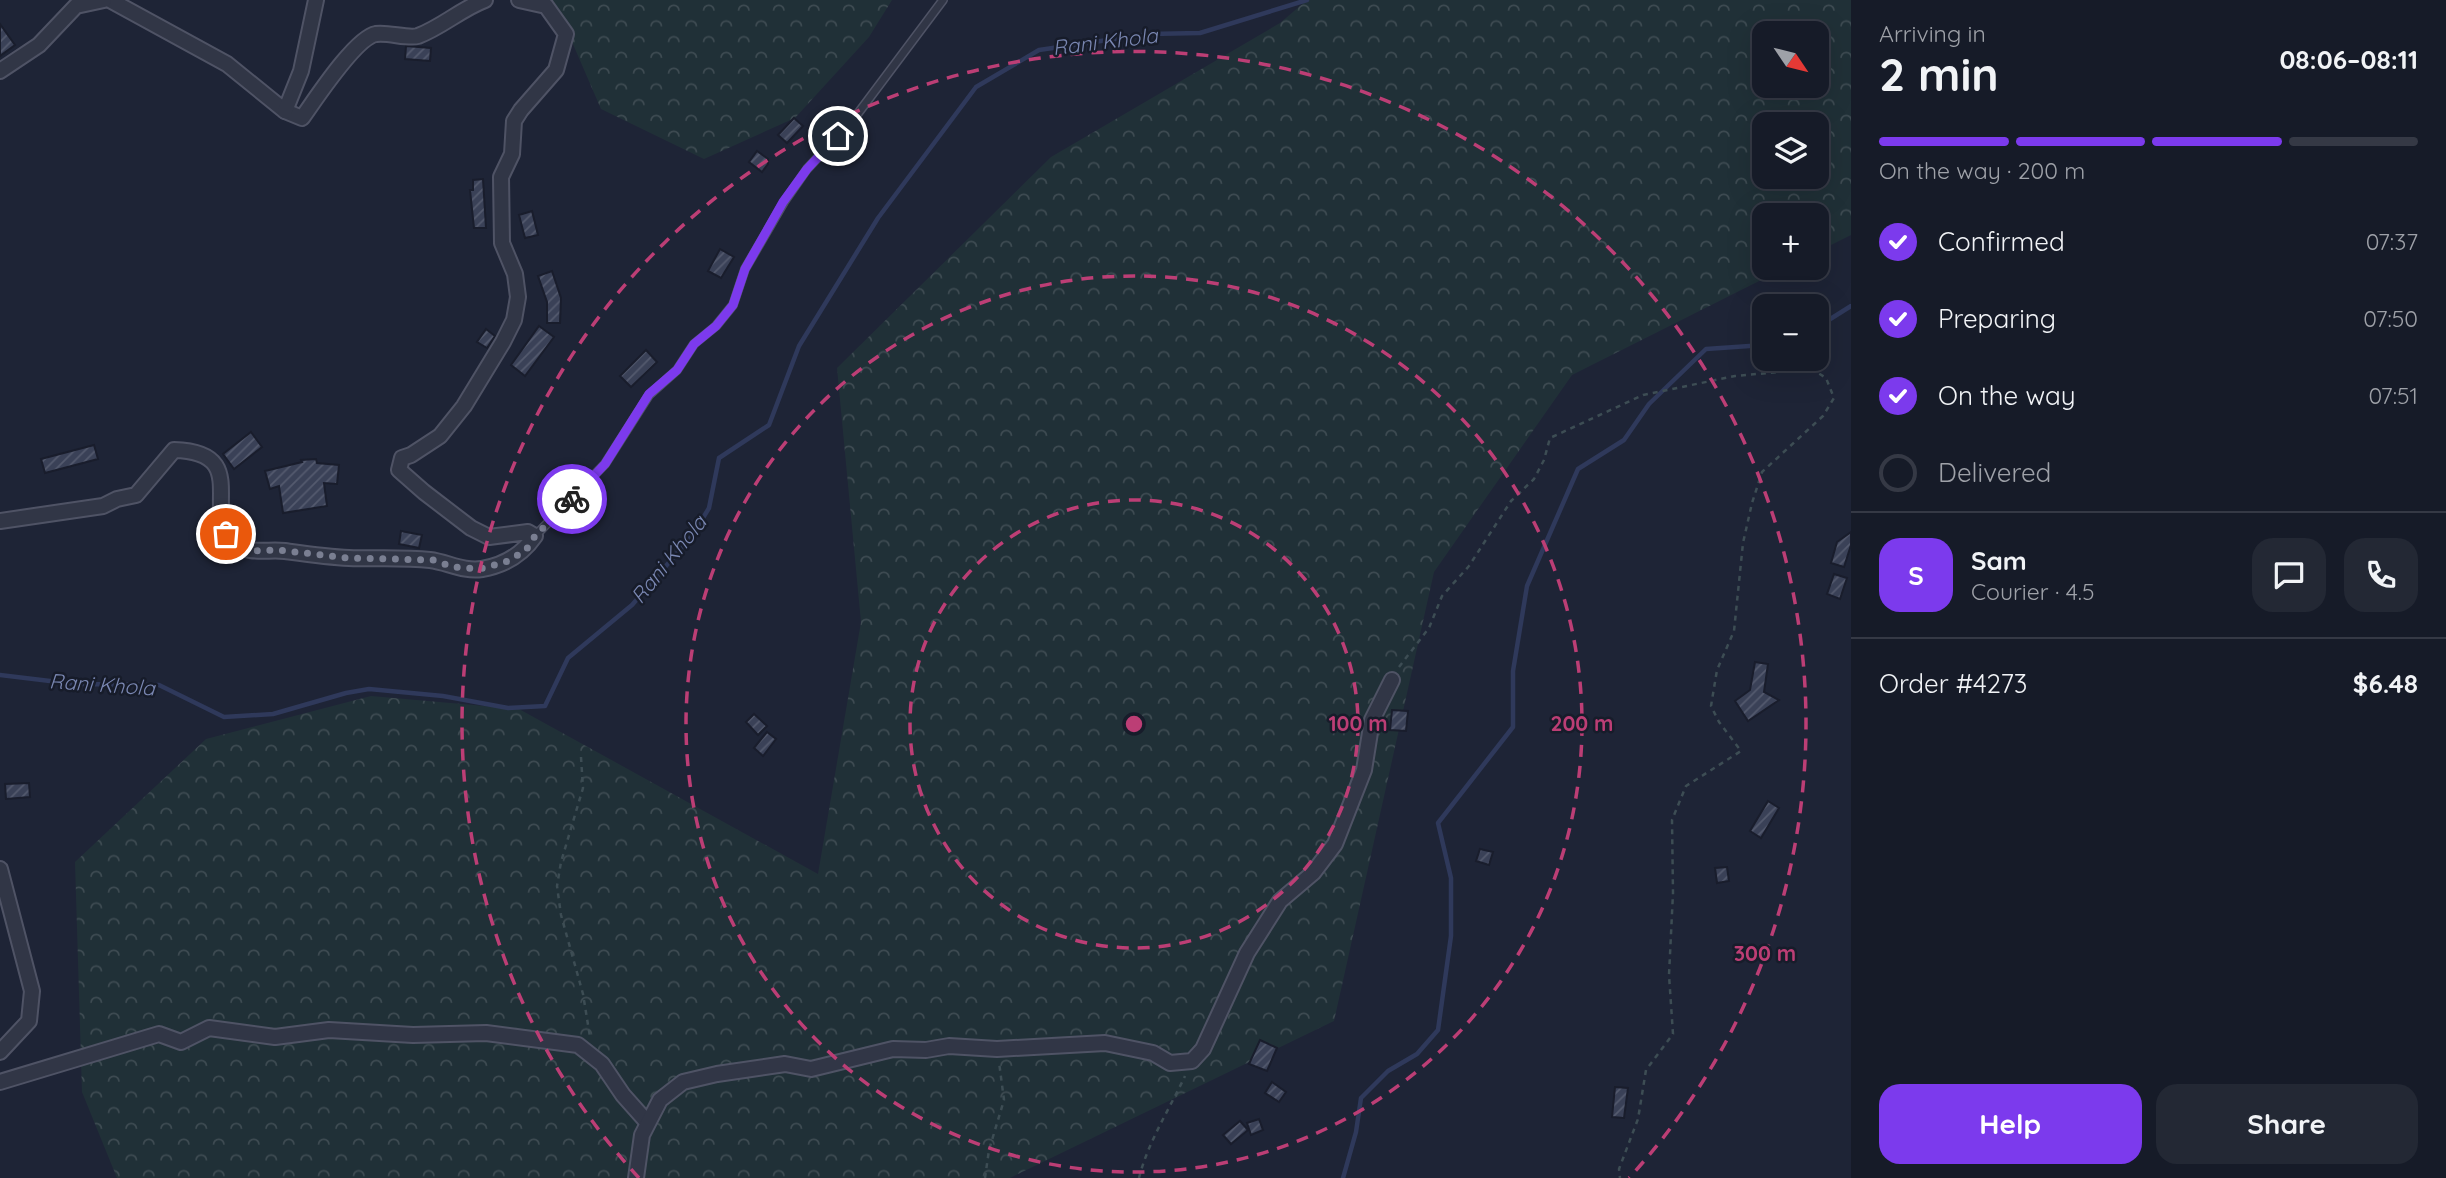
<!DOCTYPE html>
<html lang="en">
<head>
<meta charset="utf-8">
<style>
  :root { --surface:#161b28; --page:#232834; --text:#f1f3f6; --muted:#9ea1a8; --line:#353945; --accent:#7c3aed }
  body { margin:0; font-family:Quicksand,sans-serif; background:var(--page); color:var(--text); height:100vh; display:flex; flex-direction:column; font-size:26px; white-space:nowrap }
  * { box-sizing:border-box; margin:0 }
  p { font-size:23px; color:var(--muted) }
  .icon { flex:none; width:38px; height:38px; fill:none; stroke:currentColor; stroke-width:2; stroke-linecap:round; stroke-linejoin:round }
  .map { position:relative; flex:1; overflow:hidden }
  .details { display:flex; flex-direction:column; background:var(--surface); width:595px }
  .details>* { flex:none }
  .needle { width:46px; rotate:125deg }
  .buttons { position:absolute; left:1752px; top:21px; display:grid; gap:14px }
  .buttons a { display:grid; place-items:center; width:77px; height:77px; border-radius:14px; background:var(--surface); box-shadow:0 7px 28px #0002,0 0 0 2px var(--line); font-size:35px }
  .pin { position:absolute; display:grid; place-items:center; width:60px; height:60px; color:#fff; margin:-30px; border:4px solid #fff; border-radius:50%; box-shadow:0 2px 7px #0007 }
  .courier { position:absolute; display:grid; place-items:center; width:70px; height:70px; margin:-35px; border:5px solid #7c3aed; border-radius:50%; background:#fff; color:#222; box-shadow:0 2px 9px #0007 }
  .head em { font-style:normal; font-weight:700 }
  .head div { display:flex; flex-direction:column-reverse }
  .head { display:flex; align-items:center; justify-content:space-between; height:119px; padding:0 28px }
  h1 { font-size:46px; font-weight:700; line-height:52px }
  .bar { display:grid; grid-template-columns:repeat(4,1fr); gap:10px 7px; align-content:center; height:84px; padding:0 28px }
  .bar i { height:9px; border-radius:5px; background:var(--line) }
  .bar .selected { background:var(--accent) }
  .bar p { grid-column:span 4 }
  .line { display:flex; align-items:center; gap:18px; padding:0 28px; border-top:2px solid var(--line) }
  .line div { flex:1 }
  .round { display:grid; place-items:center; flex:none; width:74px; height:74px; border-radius:21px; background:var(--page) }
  ol { padding:0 28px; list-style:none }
  li { display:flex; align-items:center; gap:21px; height:77px }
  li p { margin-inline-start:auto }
  li .icon { padding:7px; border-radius:50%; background:var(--accent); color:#fff; stroke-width:4 }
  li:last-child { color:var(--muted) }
  li i { width:38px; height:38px; border:4px solid var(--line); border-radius:50% }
  .button { display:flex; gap:14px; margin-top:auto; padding:14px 28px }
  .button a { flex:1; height:80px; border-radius:21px; background:var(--accent); color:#fff; font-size:28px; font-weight:700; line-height:80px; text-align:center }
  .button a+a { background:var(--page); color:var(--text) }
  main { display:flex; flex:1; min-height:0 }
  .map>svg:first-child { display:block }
  .forest { fill:url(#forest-crowns); fill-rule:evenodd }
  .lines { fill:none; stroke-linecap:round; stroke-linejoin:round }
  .stream { stroke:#2f395b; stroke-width:4.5 }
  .building { fill:url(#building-hatch); stroke:#191d2c; stroke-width:2 }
  .service-casing { stroke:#4f5365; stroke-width:10 }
  .minor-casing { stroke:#4f5365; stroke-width:18 }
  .path { stroke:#3d4d54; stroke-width:2.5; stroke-dasharray:5 5; stroke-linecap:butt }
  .service { stroke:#313646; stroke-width:7 }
  .minor { stroke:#313646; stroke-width:14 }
  .done { stroke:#7a7f92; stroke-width:7; stroke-dasharray:0 12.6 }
  .route { stroke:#7c3aed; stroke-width:9 }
  .ring { fill:none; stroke:#bc3e75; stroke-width:3.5; stroke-dasharray:12 9 }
  .labels { text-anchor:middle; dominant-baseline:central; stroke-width:5; stroke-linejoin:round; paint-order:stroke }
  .water-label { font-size:21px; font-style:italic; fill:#7a87b2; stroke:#171c2a }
  .centre { fill:#bc3e75; stroke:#171c2a; stroke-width:3.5 }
  .ring-label { font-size:21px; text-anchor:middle; font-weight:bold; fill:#bc3e75; stroke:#171c2a; stroke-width:5; stroke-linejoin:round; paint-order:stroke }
</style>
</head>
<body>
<main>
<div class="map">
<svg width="1851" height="1178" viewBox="0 0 1851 1178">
  <defs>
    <pattern id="forest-crowns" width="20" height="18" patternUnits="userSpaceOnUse" patternTransform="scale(1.75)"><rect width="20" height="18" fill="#203037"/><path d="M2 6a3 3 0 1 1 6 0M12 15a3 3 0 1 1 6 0" fill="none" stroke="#3e4b52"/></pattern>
    <pattern id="building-hatch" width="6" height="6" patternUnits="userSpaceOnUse" patternTransform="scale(1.75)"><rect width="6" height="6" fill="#3a4157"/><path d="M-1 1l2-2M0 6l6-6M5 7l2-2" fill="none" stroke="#545a6e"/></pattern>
  </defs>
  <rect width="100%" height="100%" fill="#1e2436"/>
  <g class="forest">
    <polygon points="521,0 892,0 869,37 795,118 704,159 601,109 566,28"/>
    <path d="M1307 0H1851V235L1817 252 1816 215H1764V268H1785L1572 375 1434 572 1334 1021 1010 1178H117L82 1092 75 862 206 739 371 696 519 709 818 874 861 622 837 368 1051 157 1280 23ZM1764 33H1816V86H1764ZM1764 124H1816V177H1764Z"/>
  </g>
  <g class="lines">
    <g class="stream">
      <polyline points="1816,328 1851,306"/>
      <polyline points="0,675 75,684 159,685 224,717 273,714 346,693 369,689 443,696 508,708 545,706 568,658 632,605 692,536 709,508 719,458 769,425 799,346 878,218 976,87 1039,50 1149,34 1200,33 1307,0"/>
      <polyline points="1343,1178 1356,1132 1361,1098 1388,1071 1417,1054 1438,1030 1451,936 1451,878 1438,823 1513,727 1513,671 1527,586 1578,469 1624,440 1649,404 1706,349 1764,345"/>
    </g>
  </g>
  <g class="building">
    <polygon points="0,24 15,45 0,56"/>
    <polygon points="406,46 431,48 430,61 405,59"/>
    <polygon points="794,118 803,126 787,143 778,135"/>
    <polygon points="852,130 867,141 851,162 835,149"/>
    <polygon points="757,151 768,159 768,164 762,172 749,162"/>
    <polygon points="483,179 486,228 474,228 470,190 473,190 473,180"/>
    <polygon points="532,211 538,235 525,238 519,215"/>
    <polygon points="720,249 734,257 721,278 708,271"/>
    <polygon points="552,271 561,298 560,323 547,323 547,302 538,276"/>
    <polygon points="539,326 554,337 525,376 511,365"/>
    <polygon points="486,329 495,336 487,348 477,342"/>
    <polygon points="646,350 657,362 631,387 620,376"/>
    <polygon points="251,432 262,447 234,469 223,454"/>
    <polygon points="94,445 98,459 45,473 41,459"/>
    <polygon points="316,459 317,463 339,465 337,484 324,483 327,506 283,513 279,486 270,489 265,471 302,462 301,460"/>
    <polygon points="401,531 422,535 419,548 399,544"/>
    <polygon points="1851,532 1851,545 1844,567 1831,563 1837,542"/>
    <polygon points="1834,574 1847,578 1840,599 1827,594"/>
    <polygon points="1755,662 1768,664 1764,692 1779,700 1748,721 1735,701 1750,690"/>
    <polygon points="1392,710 1408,711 1406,731 1390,730"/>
    <polygon points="754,714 767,726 758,735 746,722"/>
    <polygon points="767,732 776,739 763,756 754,748"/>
    <polygon points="29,783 30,797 6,799 5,784"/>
    <polygon points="1768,801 1779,808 1761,838 1750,831"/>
    <polygon points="1480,849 1493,852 1489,865 1476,861"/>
    <polygon points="1727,867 1729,881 1717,883 1715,868"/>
    <polygon points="1260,1040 1277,1048 1267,1071 1249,1064"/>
    <polygon points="1272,1082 1286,1092 1279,1102 1265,1093"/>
    <polygon points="1615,1087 1628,1088 1624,1118 1612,1117"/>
    <polygon points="1259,1119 1263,1130 1251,1135 1247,1123"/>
    <polygon points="1240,1121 1248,1130 1231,1144 1223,1135"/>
  </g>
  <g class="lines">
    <defs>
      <polyline id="service" points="535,536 605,464 649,395 677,370 694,344 716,326 733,305 745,269 784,202 807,169 853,120 943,0"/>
      <g id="minor">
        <path d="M110 0 227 64 285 111 302 118C315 100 355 38 376 34 388 32 408 39 418 36 442 27 461 9 485 0"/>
        <polyline points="0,71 39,45 76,6 104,0"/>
        <polyline points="285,111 301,71 316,0"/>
        <path d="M0 521 103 506 117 499 136 495 174 450C253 452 200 513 234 543 248 555 268 549 285 551 307 554 328 557 349 558 376 559 403 557 430 560 447 562 464 572 482 569 505 565 522 555 535 536L528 532 489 537 471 528 424 492 399 470 402 458 411 455 440 436 464 406 503 342 514 320 518 297 515 274 502 243 501 177 512 154 514 121 521 110 556 70 566 34 546 6 519 0"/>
        <polyline points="0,869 32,991 29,1021 0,1052"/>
        <polyline points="0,1082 159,1034 181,1042 209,1028 275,1037 329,1030 413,1035 486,1033 578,1045 602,1064 623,1095 647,1122"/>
        <polyline points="636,1178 642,1135 660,1100 683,1082 717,1074 785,1064 811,1069 893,1049 926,1050 949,1046 997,1049 1105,1043 1153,1053 1170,1063 1192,1061 1203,1049 1247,953 1280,901 1313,873 1335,844 1364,770 1372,720 1392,680"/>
      </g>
    </defs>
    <use href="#service" class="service-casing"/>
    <use href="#minor" class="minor-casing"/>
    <g class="path">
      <polyline points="1399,667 1429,628 1442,596 1469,566 1511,501 1534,479 1544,460 1550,438 1643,395 1735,376 1812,369 1826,378 1834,398 1823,416 1762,472 1752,503 1743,543 1734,631 1717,670 1711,706 1719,722 1741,751 1686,786 1672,820 1673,893 1669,975 1673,1034 1646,1070 1638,1119 1619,1169 1620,1178"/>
      <polyline points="581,757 583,788 561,862 557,886 561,915 583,994 590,1037"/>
      <polyline points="985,1178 989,1150 1004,1100 999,1062"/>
      <path d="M1139 1178C1148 1142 1169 1110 1185 1076"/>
    </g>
    <use href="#service" class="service"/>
    <use href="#minor" class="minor"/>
  </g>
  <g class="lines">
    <polyline class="done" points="226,534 235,545 248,551 278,550 348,558 433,560 453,567 480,569 508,561 526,550 535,536 572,499"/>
    <polyline class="route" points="572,499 605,464 649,394 677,370 694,344 716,326 733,305 745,269 783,202 807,169 838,136"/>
  </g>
  <g class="ring">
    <circle cx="1134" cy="724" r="224"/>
    <circle cx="1134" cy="724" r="448"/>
    <path d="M639 1178A672 672 0 1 1 1629 1178"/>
  </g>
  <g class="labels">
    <g class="water-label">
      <text transform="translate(1105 41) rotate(-7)">Rani Khola</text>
      <text transform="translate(668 559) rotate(-51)">Rani Khola</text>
      <text transform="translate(102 684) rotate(4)">Rani Khola</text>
    </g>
  </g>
  <circle cx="1134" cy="724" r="10" class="centre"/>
  <g class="ring-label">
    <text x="1358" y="731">100 m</text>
    <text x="1582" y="731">200 m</text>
    <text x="1765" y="961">300 m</text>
  </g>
</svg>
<div class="buttons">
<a><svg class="needle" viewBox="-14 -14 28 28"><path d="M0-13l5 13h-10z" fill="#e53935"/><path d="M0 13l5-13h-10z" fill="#9ea1a8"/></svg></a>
<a><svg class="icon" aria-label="layers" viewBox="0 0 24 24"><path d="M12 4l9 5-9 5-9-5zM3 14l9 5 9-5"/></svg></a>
<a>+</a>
<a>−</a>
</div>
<div class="pin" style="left:226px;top:534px;background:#ea580c"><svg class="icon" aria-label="bag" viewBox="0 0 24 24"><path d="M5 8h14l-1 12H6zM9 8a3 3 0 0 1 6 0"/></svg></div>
<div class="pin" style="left:838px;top:136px;background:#1f2937"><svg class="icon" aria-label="home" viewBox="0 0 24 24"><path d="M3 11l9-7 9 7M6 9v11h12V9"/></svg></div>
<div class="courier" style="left:572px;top:499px"><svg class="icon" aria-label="bike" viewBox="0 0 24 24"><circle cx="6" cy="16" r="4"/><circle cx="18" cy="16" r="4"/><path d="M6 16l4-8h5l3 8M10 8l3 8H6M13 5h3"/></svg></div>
</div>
<section class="details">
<div class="head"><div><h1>2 min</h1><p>Arriving in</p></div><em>08:06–08:11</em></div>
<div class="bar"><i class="selected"></i><i class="selected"></i><i class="selected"></i><i></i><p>On the way · 200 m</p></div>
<ol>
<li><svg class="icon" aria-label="check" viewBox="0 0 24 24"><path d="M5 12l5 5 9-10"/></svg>Confirmed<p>07:37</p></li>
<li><svg class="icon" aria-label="check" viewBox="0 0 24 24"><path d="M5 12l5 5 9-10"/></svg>Preparing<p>07:50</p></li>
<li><svg class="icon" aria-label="check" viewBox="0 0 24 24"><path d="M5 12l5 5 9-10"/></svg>On the way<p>07:51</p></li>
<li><i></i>Delivered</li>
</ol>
<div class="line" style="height:126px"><b class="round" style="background:var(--accent);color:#fff">S</b><div><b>Sam</b><p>Courier · 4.5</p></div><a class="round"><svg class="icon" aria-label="chat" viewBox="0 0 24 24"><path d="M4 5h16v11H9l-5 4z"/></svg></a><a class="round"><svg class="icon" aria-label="phone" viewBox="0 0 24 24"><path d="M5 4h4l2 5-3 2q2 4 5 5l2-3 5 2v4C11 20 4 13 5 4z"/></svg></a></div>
<div class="line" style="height:91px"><div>Order #4273</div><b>$6.48</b></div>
<div class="button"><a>Help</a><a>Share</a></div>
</section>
</main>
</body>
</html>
